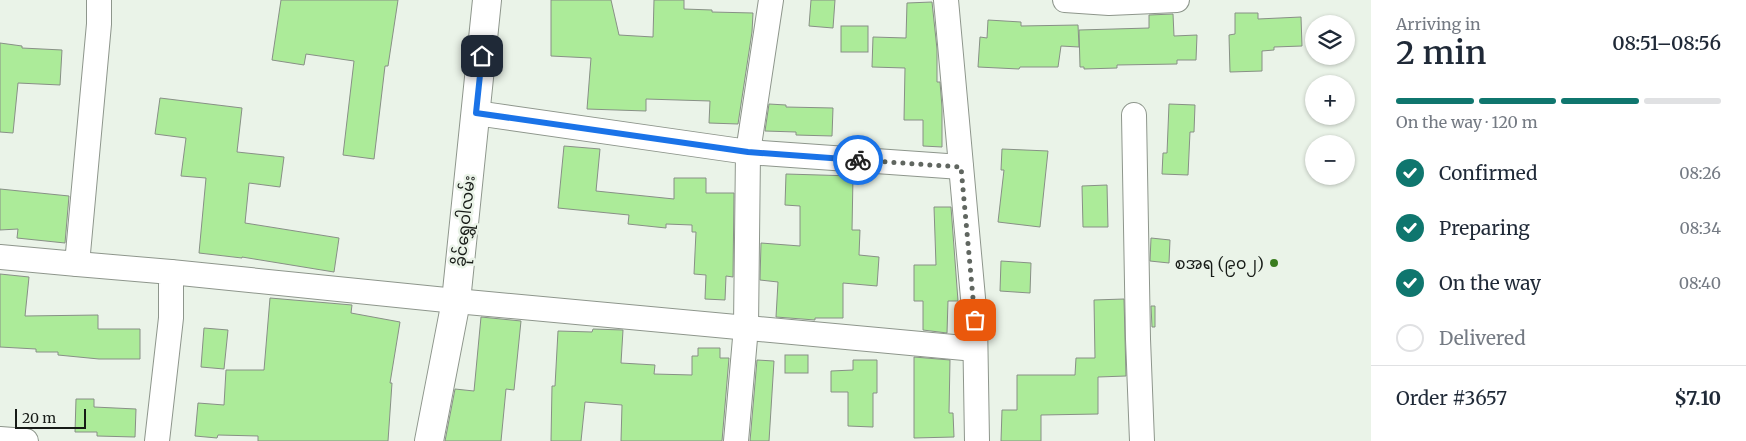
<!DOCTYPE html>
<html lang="en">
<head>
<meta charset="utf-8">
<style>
  :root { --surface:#fff; --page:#f6f6f7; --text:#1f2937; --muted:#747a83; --line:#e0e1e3; --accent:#0f766e }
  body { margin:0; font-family:Merriweather,"Noto Sans Myanmar",serif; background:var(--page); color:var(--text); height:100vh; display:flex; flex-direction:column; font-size:19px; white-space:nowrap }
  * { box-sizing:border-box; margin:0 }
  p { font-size:16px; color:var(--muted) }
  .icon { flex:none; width:28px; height:28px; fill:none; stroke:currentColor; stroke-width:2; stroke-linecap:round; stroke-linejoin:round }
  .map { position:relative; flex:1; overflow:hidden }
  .details { display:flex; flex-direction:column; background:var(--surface); width:375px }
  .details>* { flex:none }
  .controls { position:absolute; left:1305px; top:15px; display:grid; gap:10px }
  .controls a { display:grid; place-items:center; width:50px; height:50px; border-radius:50%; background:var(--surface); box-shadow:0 1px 4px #0004; font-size:25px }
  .scale { position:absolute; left:15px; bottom:12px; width:71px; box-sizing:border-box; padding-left:5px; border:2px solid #161a16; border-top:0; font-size:14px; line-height:18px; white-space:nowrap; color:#161a16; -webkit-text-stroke:4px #eaf3e8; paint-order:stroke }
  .pin { position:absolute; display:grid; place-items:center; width:42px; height:42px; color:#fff; margin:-21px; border-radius:10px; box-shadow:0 2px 8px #0006 }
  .courier { position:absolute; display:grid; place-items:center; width:50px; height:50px; margin:-25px; border:4px solid #1a73e8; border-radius:50%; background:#fff; color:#222; box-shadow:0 1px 6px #0007 }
  .head em { font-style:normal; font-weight:600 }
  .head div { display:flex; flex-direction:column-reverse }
  .head { display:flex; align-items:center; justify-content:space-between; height:85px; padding:0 25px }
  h1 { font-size:32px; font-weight:600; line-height:38px }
  .bar { display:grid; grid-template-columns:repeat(4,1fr); gap:8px 5px; align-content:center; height:60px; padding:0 25px }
  .bar i { height:6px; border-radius:4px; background:var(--line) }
  .bar .current { background:var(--accent) }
  .bar p { grid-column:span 4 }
  .line { display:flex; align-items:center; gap:12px; padding:0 25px; border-top:1px solid var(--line) }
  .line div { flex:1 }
  ol { padding:0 25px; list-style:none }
  li { display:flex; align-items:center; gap:15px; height:55px }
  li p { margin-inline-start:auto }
  li .icon { padding:5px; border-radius:50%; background:var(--accent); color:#fff; stroke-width:4 }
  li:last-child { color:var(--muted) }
  li i { width:28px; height:28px; border:2px solid var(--line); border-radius:50% }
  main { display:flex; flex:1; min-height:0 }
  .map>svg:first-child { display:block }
  .building { fill:#aceb99; stroke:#889086 }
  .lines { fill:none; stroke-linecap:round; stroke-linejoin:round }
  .minor-casing { stroke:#8e968c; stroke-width:26 }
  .tertiary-casing { stroke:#8e968c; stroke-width:30 }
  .minor { stroke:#fff; stroke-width:24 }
  .tertiary { stroke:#fff; stroke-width:28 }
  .done { stroke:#606660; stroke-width:5; stroke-dasharray:0 9 }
  .route { stroke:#1a73e8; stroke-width:6 }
  .poi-dot { fill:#397c1e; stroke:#eaf3e8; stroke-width:2 }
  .labels { text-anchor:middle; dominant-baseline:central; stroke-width:5; stroke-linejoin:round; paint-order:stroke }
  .street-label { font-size:16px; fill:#161a16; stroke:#eaf3e8 }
  .poi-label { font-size:16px; fill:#161a16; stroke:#eaf3e8; text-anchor:end }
</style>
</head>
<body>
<main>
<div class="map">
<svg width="1371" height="441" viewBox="0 0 1371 441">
  <rect width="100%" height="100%" fill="#eaf3e8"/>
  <g class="building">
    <polygon points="281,0 398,0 388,66 385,66 374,159 343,155 354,61 306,54 304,65 272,60"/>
    <polygon points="551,0 611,0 619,35 653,37 654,0 684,0 684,9 712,10 712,12 753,13 752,32 738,124 709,123 710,101 646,99 646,111 587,109 591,58 551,56"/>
    <polygon points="811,0 835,0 833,28 809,26"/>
    <polygon points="932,2 937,49 937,82 940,82 942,107 942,147 923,146 923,120 904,120 905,68 872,67 873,37 906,38 907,3"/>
    <polygon points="1235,13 1258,13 1258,19 1301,17 1302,46 1274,47 1274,50 1262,51 1262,71 1230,72 1229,35 1235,34"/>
    <polygon points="1173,14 1174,36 1197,35 1196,60 1177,60 1177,64 1117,65 1117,68 1084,69 1084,67 1080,67 1079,30 1149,28 1149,15"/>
    <polygon points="988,20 1021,22 1021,26 1078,25 1079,47 1061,46 1058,67 1020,67 1019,69 978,67 980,37 987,38"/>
    <rect x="841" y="26" width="27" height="26"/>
    <polygon points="0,43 22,46 22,48 62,50 60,85 18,83 13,133 0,132"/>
    <polygon points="160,98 242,108 237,152 284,157 280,187 249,183 245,223 339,238 334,272 242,257 242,258 199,253 206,178 181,176 186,138 155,134"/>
    <polygon points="769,104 786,105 786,107 833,108 832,136 796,135 796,132 765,131"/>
    <polygon points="1169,104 1195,105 1194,132 1190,132 1188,175 1162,174 1163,153 1167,153"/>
    <polygon points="564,146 600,149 596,191 674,199 674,178 706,178 706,193 734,193 733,277 726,276 725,300 705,299 706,275 694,274 696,232 692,232 692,225 666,224 666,228 628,224 629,215 558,208"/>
    <polygon points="1002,149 1048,151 1040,227 998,222 1004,170 1001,170"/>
    <polygon points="786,174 853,176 852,230 860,230 859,255 879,257 877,286 843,283 843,318 815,318 815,320 776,317 778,282 760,280 761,243 800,246 800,206 785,205"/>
    <polygon points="1107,185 1108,227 1083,227 1082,186"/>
    <polygon points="0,189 69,196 65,243 17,238 18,229 0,230"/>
    <polygon points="934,207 951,207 958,301 948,301 947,333 923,330 923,301 914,301 914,265 936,265"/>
    <polygon points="1151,238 1170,240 1169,263 1150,261"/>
    <polygon points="1001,261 1031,263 1030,293 1000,291"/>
    <polygon points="0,274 29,277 25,316 98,315 98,329 140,329 140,359 99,359 58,355 58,352 36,352 36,349 0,347"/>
    <polygon points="270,298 352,305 351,313 400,322 390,383 392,383 388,441 258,441 258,436 218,435 217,438 195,436 198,403 224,405 226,370 264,370"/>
    <polygon points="1124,299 1126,376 1098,377 1098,414 1041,415 1041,441 1001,441 1002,410 1017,410 1017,375 1075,375 1076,358 1095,358 1094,300"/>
    <polygon points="1151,306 1155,306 1155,327 1152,327"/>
    <polygon points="481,317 521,321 514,390 506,389 501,441 445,441 455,389 474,391"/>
    <polygon points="204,328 228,330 224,369 201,367"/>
    <polygon points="593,329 623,330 621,363 655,365 654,374 692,375 692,356 698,356 698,348 720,348 720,358 729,358 722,441 621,441 622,405 585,402 581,441 551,441 552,386 555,386 558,331 592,332"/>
    <rect x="785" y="355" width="23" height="18"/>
    <polygon points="914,357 950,360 949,413 953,413 954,437 914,438"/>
    <polygon points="757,360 774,361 769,441 750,441"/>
    <polygon points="853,360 877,360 877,393 873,393 873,427 848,426 848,392 831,392 831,371 853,370"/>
    <polygon points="76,399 94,399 94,407 136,409 135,437 97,436 97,432 75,432"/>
  </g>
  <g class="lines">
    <defs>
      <g id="minor">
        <polyline points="946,0 975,320 977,441"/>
        <polyline points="1065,0 1109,3 1177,0"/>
        <polyline points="476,113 748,152 961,167"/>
        <polyline points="1134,115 1138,339 1142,441"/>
        <polyline points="0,257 77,264 99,24 99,0"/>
        <polyline points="77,264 171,272 171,318 157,441"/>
        <polyline points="171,272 456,301 975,349"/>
        <polyline points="0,439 26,441"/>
        <polyline points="736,441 746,327 748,152 771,0"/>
      </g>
      <polyline id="tertiary" points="429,441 456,301 487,0"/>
    </defs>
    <use href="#minor" class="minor-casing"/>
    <use href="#tertiary" class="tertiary-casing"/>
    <use href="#minor" class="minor"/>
    <use href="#tertiary" class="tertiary"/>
  </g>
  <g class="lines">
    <polyline class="done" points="858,160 961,167 975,320"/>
    <polyline class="route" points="482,56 476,113 748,152 858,160"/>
  </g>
  <circle class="poi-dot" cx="1274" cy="263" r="5"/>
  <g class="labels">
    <g class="street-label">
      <text transform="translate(464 221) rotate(-84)">ခိုင်ရွှေဝါလမ်း</text>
    </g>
    <g class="poi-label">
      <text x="1264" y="263">စအရ (၉၀၂)</text>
    </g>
  </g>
</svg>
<div class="controls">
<a><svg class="icon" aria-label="layers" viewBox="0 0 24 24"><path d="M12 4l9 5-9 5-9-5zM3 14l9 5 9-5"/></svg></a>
<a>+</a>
<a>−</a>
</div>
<div class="scale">20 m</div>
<div class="pin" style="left:975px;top:320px;background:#ea580c"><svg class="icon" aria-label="bag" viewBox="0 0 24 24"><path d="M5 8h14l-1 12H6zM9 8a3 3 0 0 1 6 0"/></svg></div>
<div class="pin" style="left:482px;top:56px;background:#1f2937"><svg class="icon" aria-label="home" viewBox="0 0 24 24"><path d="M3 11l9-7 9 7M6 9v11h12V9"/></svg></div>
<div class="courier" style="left:858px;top:160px"><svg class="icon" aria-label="bike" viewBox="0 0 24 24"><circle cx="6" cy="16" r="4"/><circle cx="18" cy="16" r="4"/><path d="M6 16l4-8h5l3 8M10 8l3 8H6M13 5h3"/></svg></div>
</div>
<section class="details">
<div class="head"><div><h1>2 min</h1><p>Arriving in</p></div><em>08:51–08:56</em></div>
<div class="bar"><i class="current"></i><i class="current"></i><i class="current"></i><i></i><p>On the way · 120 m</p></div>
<ol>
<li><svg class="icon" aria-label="check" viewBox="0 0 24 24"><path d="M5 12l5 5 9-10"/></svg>Confirmed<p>08:26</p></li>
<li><svg class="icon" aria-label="check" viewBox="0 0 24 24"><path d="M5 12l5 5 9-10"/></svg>Preparing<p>08:34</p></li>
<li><svg class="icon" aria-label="check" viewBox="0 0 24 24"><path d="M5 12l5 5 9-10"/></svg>On the way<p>08:40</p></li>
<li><i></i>Delivered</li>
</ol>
<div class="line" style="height:65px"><div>Order #3657</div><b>$7.10</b></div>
</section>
</main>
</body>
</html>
